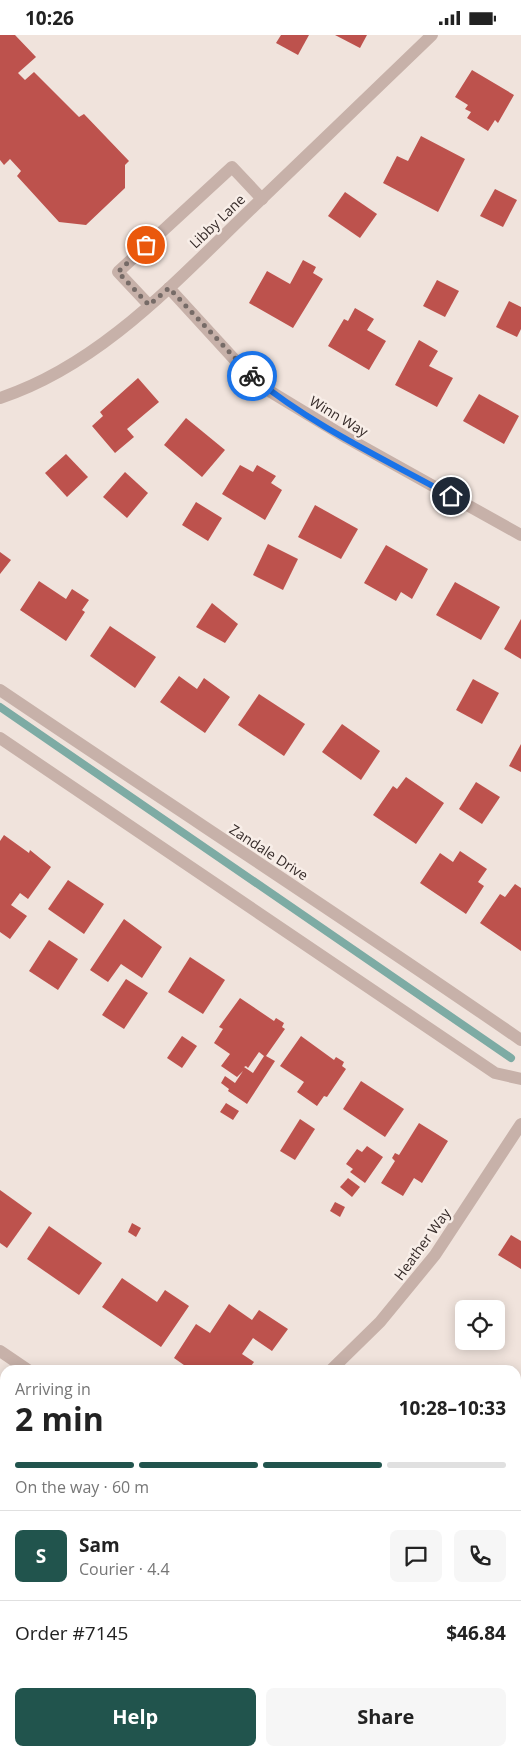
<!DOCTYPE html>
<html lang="en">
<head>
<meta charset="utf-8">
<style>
  :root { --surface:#fff; --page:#f6f6f6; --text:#222; --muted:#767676; --line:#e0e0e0; --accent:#21544d }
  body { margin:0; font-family:"Open Sans",sans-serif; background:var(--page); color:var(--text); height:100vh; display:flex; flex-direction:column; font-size:19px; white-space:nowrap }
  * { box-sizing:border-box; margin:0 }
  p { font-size:16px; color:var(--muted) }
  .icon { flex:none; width:28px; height:28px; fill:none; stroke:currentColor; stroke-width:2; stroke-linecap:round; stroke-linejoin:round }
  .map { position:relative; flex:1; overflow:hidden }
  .drawer { position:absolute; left:0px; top:1330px; width:521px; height:391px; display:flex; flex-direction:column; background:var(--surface); border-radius:15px 15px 0 0; box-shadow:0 2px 12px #0003 }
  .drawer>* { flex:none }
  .tools { position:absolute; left:455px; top:1265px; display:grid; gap:10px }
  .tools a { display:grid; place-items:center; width:50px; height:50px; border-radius:8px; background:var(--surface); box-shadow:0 2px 12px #0003; font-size:25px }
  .pin { position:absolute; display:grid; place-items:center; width:42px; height:42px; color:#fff; margin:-21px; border:2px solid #fff; border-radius:50%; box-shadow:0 1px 5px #0007 }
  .courier { position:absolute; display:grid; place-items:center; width:50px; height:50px; margin:-25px; border:4px solid #1a73e8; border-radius:50%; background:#fff; color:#222; box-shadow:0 1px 6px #0007 }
  .overview em { font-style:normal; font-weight:700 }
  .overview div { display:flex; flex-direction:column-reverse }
  .overview { display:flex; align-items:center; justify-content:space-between; height:85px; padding:0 15px }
  h1 { font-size:32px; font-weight:700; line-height:38px }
  .bar { display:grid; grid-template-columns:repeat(4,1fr); gap:8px 5px; align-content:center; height:60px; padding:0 15px }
  .bar i { height:6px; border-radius:4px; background:var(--line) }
  .bar .selected { background:var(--accent) }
  .bar p { grid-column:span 4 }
  .line { display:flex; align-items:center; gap:12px; padding:0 15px; border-top:1px solid var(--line) }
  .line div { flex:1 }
  .round { display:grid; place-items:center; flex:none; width:52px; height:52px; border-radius:8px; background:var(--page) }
  .cta { display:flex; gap:10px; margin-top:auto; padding:10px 15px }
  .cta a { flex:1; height:58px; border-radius:8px; background:var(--accent); color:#fff; font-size:20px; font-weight:700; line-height:58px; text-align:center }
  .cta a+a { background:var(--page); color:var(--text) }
  .status { display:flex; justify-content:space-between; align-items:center; height:35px; padding:0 25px; background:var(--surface); direction:ltr }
  .status svg { height:14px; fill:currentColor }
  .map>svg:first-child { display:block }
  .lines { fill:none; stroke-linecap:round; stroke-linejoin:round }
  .stream { stroke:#7daba4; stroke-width:8 }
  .building { fill:#bd524d; fill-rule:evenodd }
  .minor { stroke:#c7b1a9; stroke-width:12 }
  .done { stroke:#766b67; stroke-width:5; stroke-dasharray:0 9 }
  .route { stroke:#1a73e8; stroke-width:6 }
  .labels { text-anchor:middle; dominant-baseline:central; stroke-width:5; stroke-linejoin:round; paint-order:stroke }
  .street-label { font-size:14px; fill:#352a28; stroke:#f8eee8 }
</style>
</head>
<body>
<div class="status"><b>10:26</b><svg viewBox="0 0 49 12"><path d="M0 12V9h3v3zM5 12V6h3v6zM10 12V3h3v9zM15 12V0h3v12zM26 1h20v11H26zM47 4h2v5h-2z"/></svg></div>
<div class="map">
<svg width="521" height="1721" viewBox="0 0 521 1721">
  <rect width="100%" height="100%" fill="#f0e3dc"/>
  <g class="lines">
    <polyline class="stream" points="0,672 511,1023"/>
  </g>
  <g class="building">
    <polygon points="0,0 15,0 36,22 18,38 25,45 34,37 79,82 84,79 129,126 125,130 125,153 86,190 59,187 17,141 21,136 10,124 4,130 0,125"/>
    <polygon points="281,0 309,0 298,20 276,8"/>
    <polygon points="335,0 367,0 360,13"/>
    <polygon points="472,35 514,60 498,88 495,85 488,96 467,83 471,77 465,74 468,70 455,62"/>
    <polygon points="421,101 465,124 438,177 383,148 397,121 408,126"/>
    <polygon points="495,154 517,165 503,192 480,181"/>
    <polygon points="345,157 377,179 360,203 328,181"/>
    <polygon points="303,225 316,232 313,238 323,244 293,293 249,268 267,236 290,249"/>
    <polygon points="437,245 459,256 445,282 423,271"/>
    <polygon points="509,266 521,272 521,294 517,302 496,292"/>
    <polygon points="355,273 374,284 367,295 386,306 369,335 328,311 344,284 348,286"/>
    <polygon points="419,305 438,316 429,331 453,343 437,372 395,350"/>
    <polygon points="138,343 159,367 127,394 134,402 115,418 92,391 103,381 100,377"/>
    <polygon points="479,359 519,381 504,409 463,386"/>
    <polygon points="186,383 225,415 202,442 164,410"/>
    <polygon points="66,419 88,442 67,462 45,438"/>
    <polygon points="240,430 253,437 257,430 276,441 271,448 282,455 265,485 222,459"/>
    <polygon points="125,437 148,458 127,483 103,462"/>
    <polygon points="196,467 222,483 208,506 182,490"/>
    <polygon points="315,470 358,494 341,524 298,502"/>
    <polygon points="268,509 298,524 283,555 253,540"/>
    <polygon points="386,510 428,534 412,564 401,557 396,566 364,548"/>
    <polygon points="0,517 11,525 0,539"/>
    <polygon points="39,546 66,564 72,554 89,565 82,575 85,577 66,606 20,575"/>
    <polygon points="455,547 500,572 481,605 436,580"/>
    <polygon points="212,568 238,589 225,608 196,592"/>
    <polygon points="521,584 521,624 504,614"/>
    <polygon points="110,591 156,622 135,653 90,621"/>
    <polygon points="179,641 197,654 204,643 230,662 205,698 160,667"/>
    <polygon points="473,644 499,658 482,689 456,675"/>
    <polygon points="259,659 305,689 284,721 238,690"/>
    <polygon points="342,689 380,716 361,745 322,717"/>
    <polygon points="521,709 521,737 509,731"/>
    <polygon points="406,742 444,768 416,809 373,780 393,751 397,754"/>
    <polygon points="476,747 500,762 482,789 459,774"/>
    <polygon points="4,800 29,818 30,815 51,832 28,864 20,858 11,870 27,881 10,904 0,897 0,806"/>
    <polygon points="460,816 487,834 478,847 484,851 466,879 420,848 440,818 453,827"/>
    <polygon points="68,845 104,869 84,899 48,874"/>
    <polygon points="515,849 521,853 521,916 480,888 500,859 505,862"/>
    <polygon points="124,884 162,912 142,943 121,929 108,947 90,935"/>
    <polygon points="49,905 78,924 58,955 29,936"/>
    <polygon points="190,922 225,945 203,979 168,957"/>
    <polygon points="126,944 148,958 124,994 102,980"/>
    <path d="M240 963 274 986 276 983 284 988 282 992 285 994 266 1021 275 1026 247 1069 228 1056 229 1054 221 1048 225 1041 235 1048 243 1036 237 1042 221 1031 230 1019 214 1008 223 994 219 992ZM259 1017 264 1021 253 1038 244 1032 246 1031 248 1033Z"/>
    <polygon points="182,1001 197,1011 182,1033 167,1023"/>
    <polygon points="301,1001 334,1025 336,1022 344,1027 342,1031 346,1034 327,1062 324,1061 317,1071 297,1057 304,1047 280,1031"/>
    <polygon points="361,1046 404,1074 385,1102 343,1074"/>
    <polygon points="226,1068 239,1076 233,1085 220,1077"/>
    <polygon points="300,1084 315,1094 295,1125 280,1116"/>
    <polygon points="419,1088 448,1106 422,1148 414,1143 403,1161 381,1148 395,1126 392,1123 395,1118 399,1120"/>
    <polygon points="367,1111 383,1122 365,1148 350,1137 353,1134 346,1129 357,1114 362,1117"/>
    <polygon points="348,1143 360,1152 352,1162 340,1152"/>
    <polygon points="0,1155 32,1178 7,1213 0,1208"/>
    <polygon points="335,1167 345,1172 340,1182 330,1176"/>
    <polygon points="132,1188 141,1193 136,1202 128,1197"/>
    <polygon points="49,1191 102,1228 79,1260 27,1224"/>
    <polygon points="511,1200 521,1206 521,1234 498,1220"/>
    <polygon points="122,1243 157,1267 165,1255 189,1271 161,1312 102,1272"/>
    <polygon points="229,1269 252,1285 259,1275 288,1294 272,1316 253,1303 242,1319 254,1327 248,1335 191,1335 174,1323 196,1289 210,1298"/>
    <polygon points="0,1433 5,1436 5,1489 0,1496"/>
    <polygon points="516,1509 521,1513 521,1555 518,1560"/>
    <polygon points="5,1572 5,1605 0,1602 0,1579"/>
    <polygon points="330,1716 398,1716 395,1721 332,1721 334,1719"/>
  </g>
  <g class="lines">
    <g class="minor">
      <polyline points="169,253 245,336 271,357 347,403 521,500"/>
      <polyline points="149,270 118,237 232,132 262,164"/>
      <path d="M0 363C100 330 175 247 249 176 310 117 371 59 432 0"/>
      <path d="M0 655C173 772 349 886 521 1005"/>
      <polyline points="0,703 495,1038 521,1044"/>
      <polyline points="0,1316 28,1335"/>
      <polyline points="331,1335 380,1287 435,1220 521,1089"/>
      <polyline points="516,1672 521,1675"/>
      <polyline points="0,1721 5,1714"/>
    </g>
  </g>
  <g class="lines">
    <polyline class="done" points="146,210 118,237 149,270 169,253 252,341"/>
    <path class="route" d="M252 341C309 389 386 425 451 461"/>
  </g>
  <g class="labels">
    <g class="street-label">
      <text transform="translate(217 186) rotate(-44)">Libby Lane</text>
      <text transform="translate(339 381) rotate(31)">Winn Way</text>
      <text transform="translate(269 817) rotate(33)">Zandale Drive</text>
      <text transform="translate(422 1209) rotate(-54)">Heather Way</text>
    </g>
  </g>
</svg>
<div class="tools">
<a><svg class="icon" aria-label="locate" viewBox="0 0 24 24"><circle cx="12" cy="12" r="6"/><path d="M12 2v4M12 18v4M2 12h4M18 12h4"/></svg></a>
</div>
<div class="pin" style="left:146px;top:210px;background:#ea580c"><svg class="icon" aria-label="bag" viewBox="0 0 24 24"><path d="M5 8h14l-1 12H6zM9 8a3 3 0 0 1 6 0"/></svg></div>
<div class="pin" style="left:451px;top:461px;background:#1f2937"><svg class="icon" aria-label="home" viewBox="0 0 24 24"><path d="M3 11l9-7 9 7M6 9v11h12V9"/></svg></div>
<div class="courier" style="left:252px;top:341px"><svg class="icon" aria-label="bike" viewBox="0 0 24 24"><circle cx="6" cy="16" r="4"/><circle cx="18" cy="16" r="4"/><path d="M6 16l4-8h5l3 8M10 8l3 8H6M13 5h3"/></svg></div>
<section class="drawer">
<div class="overview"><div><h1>2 min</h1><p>Arriving in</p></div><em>10:28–10:33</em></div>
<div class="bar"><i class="selected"></i><i class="selected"></i><i class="selected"></i><i></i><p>On the way · 60 m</p></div>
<div class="line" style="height:90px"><b class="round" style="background:var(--accent);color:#fff">S</b><div><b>Sam</b><p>Courier · 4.4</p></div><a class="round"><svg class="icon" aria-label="chat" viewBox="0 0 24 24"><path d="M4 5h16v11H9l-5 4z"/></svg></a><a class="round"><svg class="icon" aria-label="phone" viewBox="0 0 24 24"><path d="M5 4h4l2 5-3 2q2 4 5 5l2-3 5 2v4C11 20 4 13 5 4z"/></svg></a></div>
<div class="line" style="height:65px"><div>Order #7145</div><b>$46.84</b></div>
<div class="cta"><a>Help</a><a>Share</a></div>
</section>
</div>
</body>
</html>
